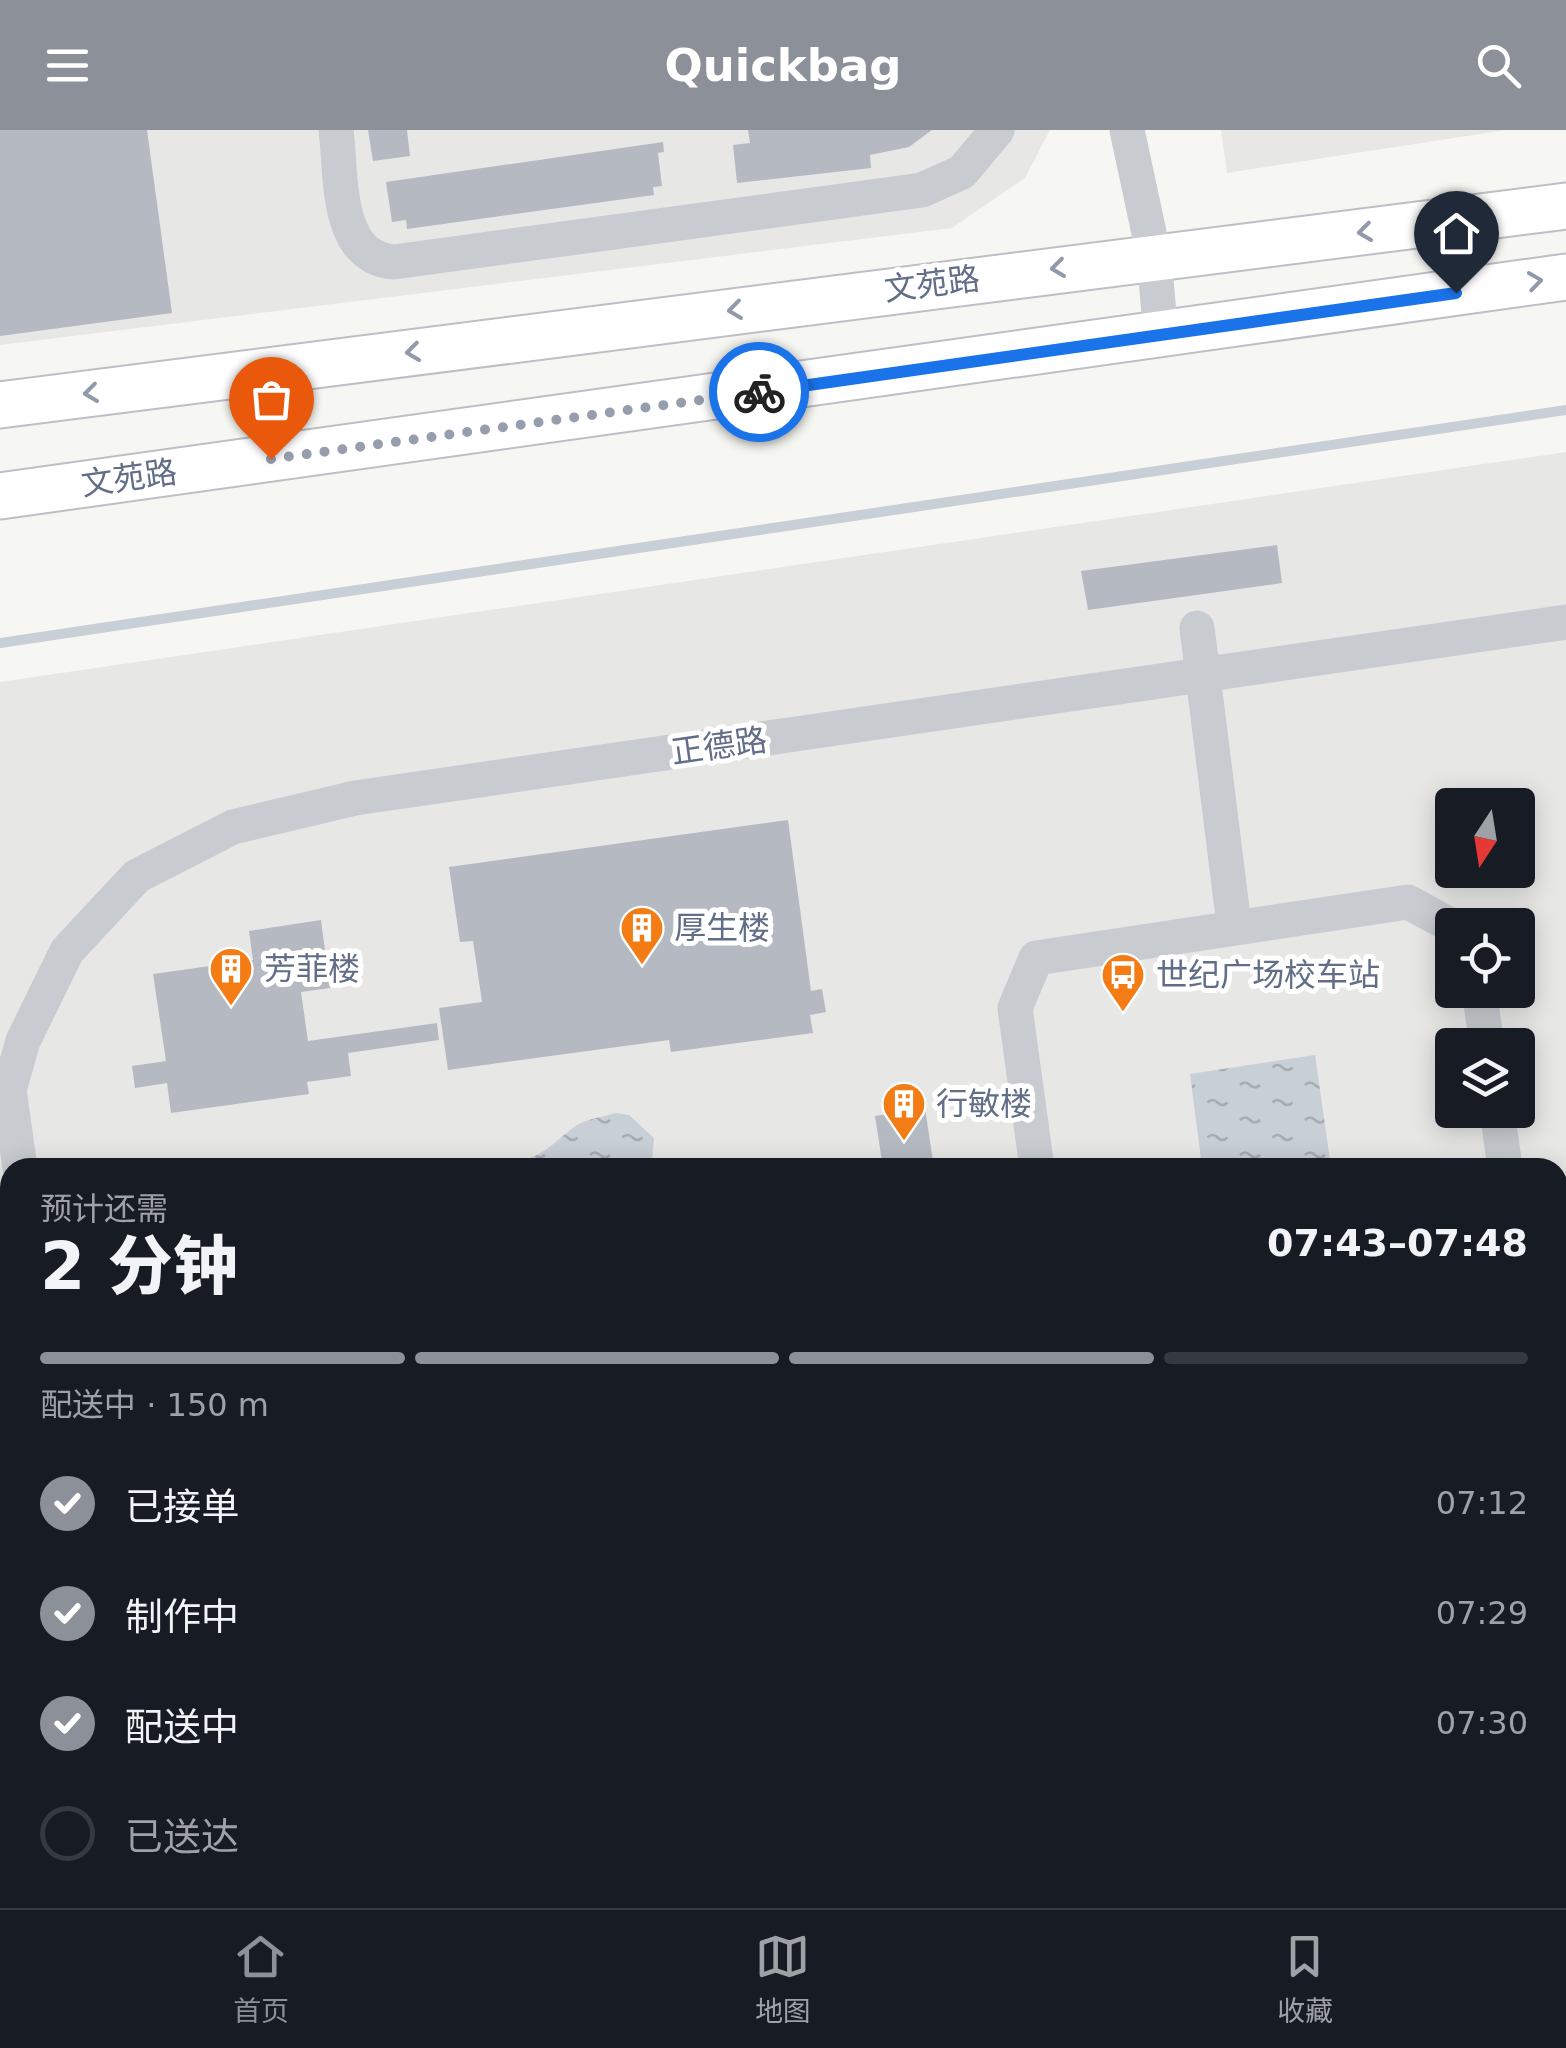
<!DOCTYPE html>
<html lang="zh">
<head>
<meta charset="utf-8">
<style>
  :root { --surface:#171b24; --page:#242831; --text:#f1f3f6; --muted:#9ea1a6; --line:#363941; --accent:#8c9099 }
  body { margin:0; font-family:"DejaVu Sans","Noto Sans SC",sans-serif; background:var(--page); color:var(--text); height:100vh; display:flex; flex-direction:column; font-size:38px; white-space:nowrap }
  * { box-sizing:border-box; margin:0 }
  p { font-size:32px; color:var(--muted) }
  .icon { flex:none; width:55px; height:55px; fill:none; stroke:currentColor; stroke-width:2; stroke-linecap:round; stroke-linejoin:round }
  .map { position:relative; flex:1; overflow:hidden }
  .side { position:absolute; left:0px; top:1028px; width:1568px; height:752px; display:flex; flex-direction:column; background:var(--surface); border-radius:30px 30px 0 0; box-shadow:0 5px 25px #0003 }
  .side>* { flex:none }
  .needle { width:65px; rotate:192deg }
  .tools { position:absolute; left:1435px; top:658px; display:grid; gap:20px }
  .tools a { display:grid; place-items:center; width:100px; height:100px; border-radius:10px; background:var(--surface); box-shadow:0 5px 25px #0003; font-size:50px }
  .pin { position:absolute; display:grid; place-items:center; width:85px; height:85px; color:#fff; margin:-102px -42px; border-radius:50% 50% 50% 0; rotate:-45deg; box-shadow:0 0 10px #0007 }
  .pin .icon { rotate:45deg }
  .courier { position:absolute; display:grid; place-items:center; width:100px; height:100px; margin:-50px; border:8px solid #1a73e8; border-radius:50%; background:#fff; color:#222; box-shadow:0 2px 12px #0007 }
  .headline em { font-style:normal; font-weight:800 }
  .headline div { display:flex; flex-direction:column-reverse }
  .headline { display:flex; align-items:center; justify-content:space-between; height:170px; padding:0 40px }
  h1 { font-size:65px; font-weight:800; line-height:75px }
  .bar { display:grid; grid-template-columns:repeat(4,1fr); gap:15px 10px; align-content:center; height:120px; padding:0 40px }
  .bar i { height:12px; border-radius:8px; background:var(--line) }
  .bar .active { background:var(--accent) }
  .bar p { grid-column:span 4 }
  ol { padding:0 40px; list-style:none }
  li { display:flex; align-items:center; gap:30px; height:110px }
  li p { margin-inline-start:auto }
  li .icon { padding:10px; border-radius:50%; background:var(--accent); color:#fff; stroke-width:4 }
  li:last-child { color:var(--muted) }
  li i { width:55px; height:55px; border:5px solid var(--line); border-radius:50% }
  header { display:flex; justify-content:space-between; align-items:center; height:130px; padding:0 40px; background:var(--accent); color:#fff; font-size:45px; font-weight:800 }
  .tab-bar { display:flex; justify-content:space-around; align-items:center; height:140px; border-top:2px solid var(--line); background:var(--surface); font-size:28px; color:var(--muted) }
  .tab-bar a { display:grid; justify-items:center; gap:5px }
  .tab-bar .active { color:var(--accent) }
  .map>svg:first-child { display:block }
  .built { fill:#e7e7e6; fill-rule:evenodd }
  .pitch { fill:#d5dfd3 }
  .water { fill:url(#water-ripples) }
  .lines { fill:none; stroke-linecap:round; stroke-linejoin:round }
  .stream { stroke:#c9cfd6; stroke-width:10 }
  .building { fill:#b5b9c1 }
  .major-casing { stroke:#bdbfc4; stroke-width:49 }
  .path { stroke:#c1c3c5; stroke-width:6; stroke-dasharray:5 5; stroke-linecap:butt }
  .minor { stroke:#c8cbcf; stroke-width:35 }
  .major { stroke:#fff; stroke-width:45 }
  .oneway { stroke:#919aab }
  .done { stroke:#969ead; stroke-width:10; stroke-dasharray:0 18 }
  .route { stroke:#1a73e8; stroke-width:12 }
  .labels { text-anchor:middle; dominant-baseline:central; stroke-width:10; stroke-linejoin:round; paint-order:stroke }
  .street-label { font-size:32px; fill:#626e87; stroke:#fff }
  .poi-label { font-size:32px; fill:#626e87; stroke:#fff; text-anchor:start }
</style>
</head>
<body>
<header><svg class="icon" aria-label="menu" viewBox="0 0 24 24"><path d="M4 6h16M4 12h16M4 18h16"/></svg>Quickbag<svg class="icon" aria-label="search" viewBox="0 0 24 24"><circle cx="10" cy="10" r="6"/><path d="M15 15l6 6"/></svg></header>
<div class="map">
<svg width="1566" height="1778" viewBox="0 0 1566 1778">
  <defs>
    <pattern id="water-ripples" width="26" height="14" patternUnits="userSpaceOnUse" patternTransform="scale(2.5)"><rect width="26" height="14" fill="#c9cfd6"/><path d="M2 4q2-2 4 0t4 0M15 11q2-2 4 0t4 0" fill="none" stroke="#a7acb3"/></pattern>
  </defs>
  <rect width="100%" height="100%" fill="#f6f7f3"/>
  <g class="built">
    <polygon points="0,0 1050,0 1025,48 952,98 0,215"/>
    <polygon points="1221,0 1506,0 1227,43"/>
    <path d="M1566 322V1778H0V552ZM1452 675H1518V740H1452ZM1452 795H1518V860H1452ZM1452 915H1518V980H1452ZM10 1038H1558V1770H10Z"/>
  </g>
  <polygon class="pitch" points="0,1282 10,1361 10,1770 62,1770 63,1778 0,1778"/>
  <g class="water">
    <polygon points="1315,925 1331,1037 1202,1037 1190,944"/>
    <path d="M615 983 629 985 654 1008 652 1032 646 1037H443L452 1029C476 1026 499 1035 523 1030 546 1025 559 1007 577 995 587 989 603 987 615 983Z"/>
    <polygon points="1323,1770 1456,1770 1457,1774 1325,1778"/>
  </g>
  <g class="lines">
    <polyline class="stream" points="0,513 1566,280"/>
  </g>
  <g class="building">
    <polygon points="0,0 147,0 172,183 0,206"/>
    <polygon points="368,0 407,0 410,26 373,31"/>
    <polygon points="748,0 932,0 909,17 870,25 871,38 737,53 733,15 750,13"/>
    <polygon points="663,12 664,22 658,23 662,56 653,57 654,65 407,99 406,90 392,92 386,52"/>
    <polygon points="1277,415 1282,453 1088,480 1081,441"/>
    <polygon points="788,690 811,861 822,859 826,882 810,885 813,903 671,922 669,910 448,940 439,878 482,872 473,811 460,812 449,737"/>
    <polygon points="321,790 330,858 301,862 308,911 437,893 439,910 348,923 351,946 307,952 309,964 171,983 167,953 135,958 132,936 166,931 153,844 253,830 249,801"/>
    <polygon points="925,978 934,1038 883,1038 875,986"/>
    <polygon points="1566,1535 1566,1555 1559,1556 1558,1536"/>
    <polygon points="796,1770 1147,1770 1148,1778 797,1778"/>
  </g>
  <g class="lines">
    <defs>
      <g id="major">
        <polyline points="0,275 1566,76"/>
        <polyline points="0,366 1566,147"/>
      </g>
    </defs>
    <use href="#major" class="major-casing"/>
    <polyline class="path" points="514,1778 520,1770"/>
    <g class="minor">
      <path d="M336 0C342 45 334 127 394 132L922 60 962 42 997 0"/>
      <polyline points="1127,0 1154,126 1161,207"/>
      <polyline points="1197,498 1234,795"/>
      <polyline points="1479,860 1487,915"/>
      <polyline points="1497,980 1505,1038"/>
      <polyline points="20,1038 9,960 23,911 67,821 137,746 233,697 355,668 1566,492"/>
      <polyline points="1037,1038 1015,878 1036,828 1408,772 1452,796"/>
      <polyline points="1558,1350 1560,1359"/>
      <polyline points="121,1770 122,1778"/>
      <polyline points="677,1770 678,1778"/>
    </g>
    <use href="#major" class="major"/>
  </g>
  <defs><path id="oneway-chevron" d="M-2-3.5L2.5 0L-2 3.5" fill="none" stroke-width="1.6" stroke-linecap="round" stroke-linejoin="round" transform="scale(2.5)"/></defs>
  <g class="oneway">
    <use href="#oneway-chevron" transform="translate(1365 102) rotate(173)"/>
    <use href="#oneway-chevron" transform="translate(1058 138) rotate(173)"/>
    <use href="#oneway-chevron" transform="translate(1535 151) rotate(-8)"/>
    <use href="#oneway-chevron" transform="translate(735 180) rotate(173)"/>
    <use href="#oneway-chevron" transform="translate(413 222) rotate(173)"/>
    <use href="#oneway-chevron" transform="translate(91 263) rotate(173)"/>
  </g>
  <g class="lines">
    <polyline class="done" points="271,329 759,262"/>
    <polyline class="route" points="759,262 1456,163"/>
  </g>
  <defs>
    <symbol id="building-pin" viewBox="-11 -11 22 30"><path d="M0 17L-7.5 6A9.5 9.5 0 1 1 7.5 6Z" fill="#f47c15" stroke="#fff"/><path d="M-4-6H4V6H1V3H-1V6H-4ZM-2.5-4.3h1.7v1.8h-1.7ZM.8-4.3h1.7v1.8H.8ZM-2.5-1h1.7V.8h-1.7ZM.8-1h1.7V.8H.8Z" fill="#fff"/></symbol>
    <symbol id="bus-pin" viewBox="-11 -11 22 30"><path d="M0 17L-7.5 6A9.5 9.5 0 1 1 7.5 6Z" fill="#f47c15" stroke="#fff"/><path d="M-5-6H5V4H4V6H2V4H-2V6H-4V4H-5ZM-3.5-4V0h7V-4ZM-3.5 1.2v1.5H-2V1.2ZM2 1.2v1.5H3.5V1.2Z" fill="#fff"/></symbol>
  </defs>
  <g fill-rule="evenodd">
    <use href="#building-pin" x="617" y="773" width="50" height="68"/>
    <use href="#building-pin" x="206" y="814" width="50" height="68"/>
    <use href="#bus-pin" x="1098" y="820" width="50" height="68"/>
    <use href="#building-pin" x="879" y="949" width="50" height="68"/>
  </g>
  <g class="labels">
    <g class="street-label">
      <text transform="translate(932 154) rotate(-7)">文苑路</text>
      <text transform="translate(129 348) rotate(-8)">文苑路</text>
      <text transform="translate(719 616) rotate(-8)">正德路</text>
    </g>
    <g class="poi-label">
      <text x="674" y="798">厚生楼</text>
      <text x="264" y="839">芳菲楼</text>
      <text x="1156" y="845">世纪广场校车站</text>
      <text x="936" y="974">行敏楼</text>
    </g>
  </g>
</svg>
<div class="tools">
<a><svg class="needle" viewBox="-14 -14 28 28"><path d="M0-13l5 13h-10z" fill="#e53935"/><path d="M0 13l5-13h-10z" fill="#9ea1a6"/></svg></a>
<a><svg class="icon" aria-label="locate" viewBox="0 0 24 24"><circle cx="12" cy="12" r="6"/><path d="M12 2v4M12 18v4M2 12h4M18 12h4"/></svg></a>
<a><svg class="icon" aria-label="layers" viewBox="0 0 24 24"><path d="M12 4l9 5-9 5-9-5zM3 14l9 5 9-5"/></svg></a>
</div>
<div class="pin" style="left:271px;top:329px;background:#ea580c"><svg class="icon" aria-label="bag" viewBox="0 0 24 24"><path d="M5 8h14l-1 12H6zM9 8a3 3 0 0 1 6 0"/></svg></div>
<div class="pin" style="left:1456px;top:163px;background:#1f2937"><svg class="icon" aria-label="home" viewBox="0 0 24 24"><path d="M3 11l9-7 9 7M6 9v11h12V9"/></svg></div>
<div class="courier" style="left:759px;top:262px"><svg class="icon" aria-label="bike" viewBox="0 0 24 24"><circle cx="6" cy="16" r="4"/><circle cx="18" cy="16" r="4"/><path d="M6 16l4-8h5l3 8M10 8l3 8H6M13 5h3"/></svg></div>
<section class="side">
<div class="headline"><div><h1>2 分钟</h1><p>预计还需</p></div><em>07:43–07:48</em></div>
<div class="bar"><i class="active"></i><i class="active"></i><i class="active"></i><i></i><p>配送中 · 150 m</p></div>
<ol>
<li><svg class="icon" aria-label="check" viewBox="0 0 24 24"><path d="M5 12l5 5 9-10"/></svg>已接单<p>07:12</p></li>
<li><svg class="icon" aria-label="check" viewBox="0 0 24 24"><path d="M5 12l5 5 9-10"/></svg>制作中<p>07:29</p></li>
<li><svg class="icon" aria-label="check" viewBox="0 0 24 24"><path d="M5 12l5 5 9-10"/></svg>配送中<p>07:30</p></li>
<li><i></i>已送达</li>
</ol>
</section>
</div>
<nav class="tab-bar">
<a class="active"><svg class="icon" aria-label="home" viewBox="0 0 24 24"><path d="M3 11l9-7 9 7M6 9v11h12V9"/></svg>首页</a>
<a><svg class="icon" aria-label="map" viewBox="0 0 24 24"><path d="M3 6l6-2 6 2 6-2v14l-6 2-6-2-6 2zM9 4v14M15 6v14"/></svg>地图</a>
<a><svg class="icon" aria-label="saved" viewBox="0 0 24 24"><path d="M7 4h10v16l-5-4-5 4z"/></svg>收藏</a>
</nav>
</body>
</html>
